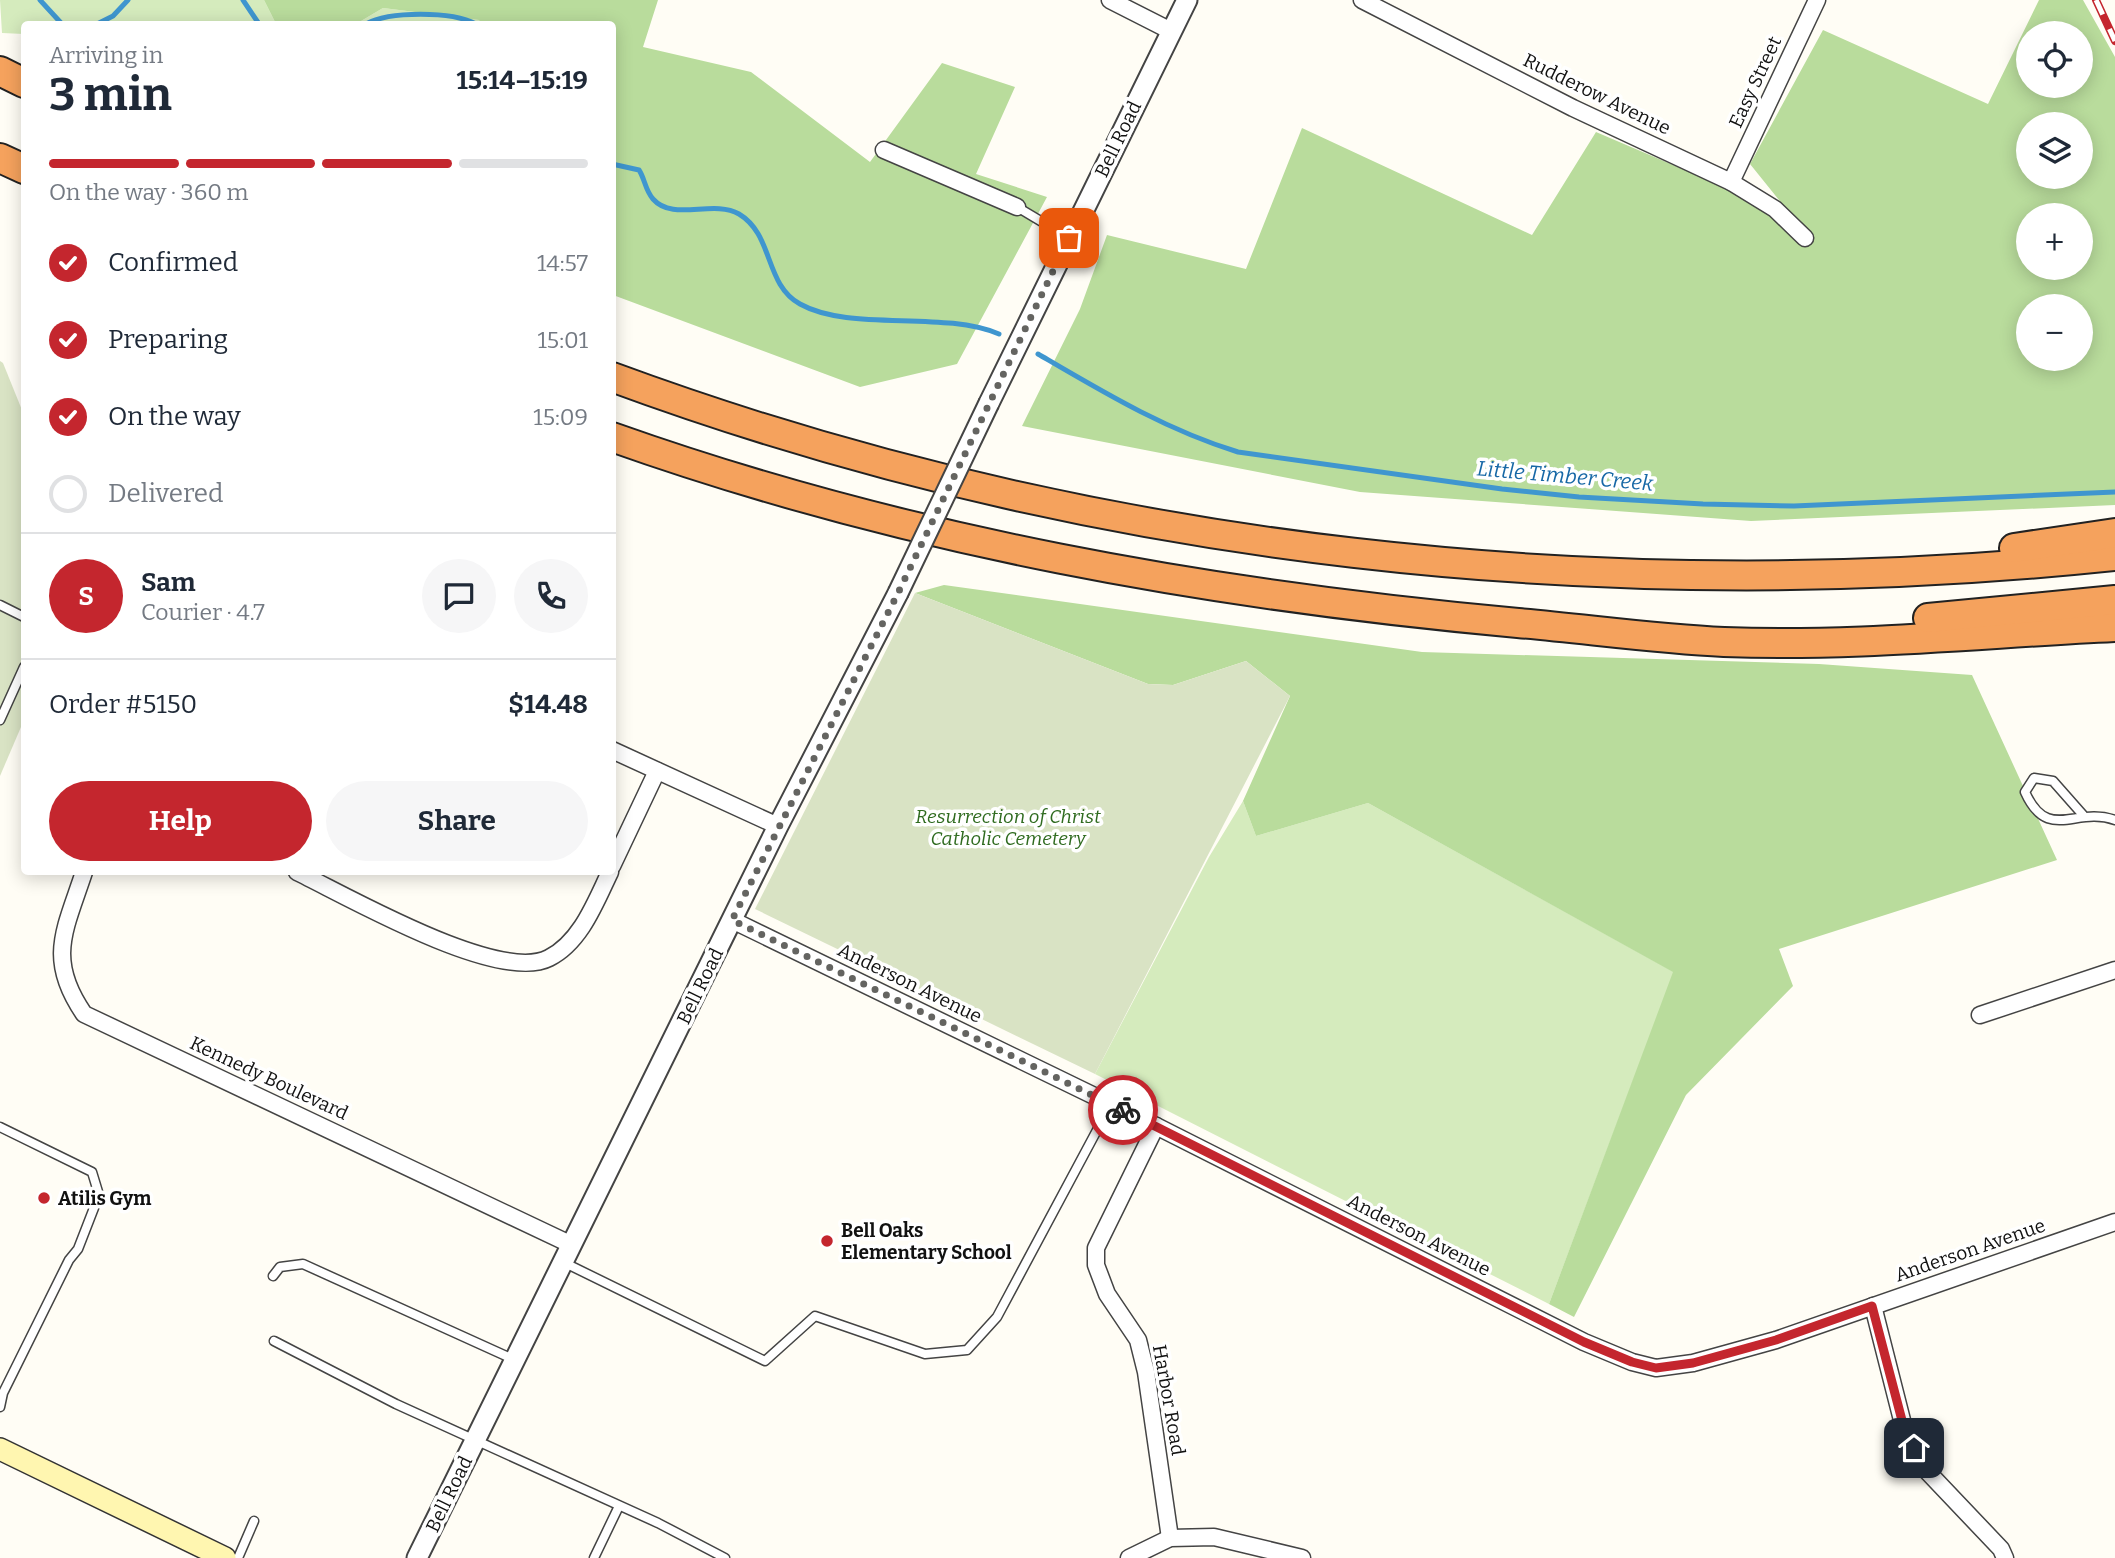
<!DOCTYPE html>
<html lang="en">
<head>
<meta charset="utf-8">
<style>
  :root { --surface:#fff; --page:#f6f6f7; --text:#1f2937; --muted:#747a83; --line:#e0e1e3; --accent:#c4262e }
  body { margin:0; font-family:Bitter,serif; background:var(--page); color:var(--text); height:100vh; display:flex; flex-direction:column; font-size:26px; white-space:nowrap }
  * { box-sizing:border-box; margin:0 }
  p { font-size:23px; color:var(--muted) }
  .icon { flex:none; width:38px; height:38px; fill:none; stroke:currentColor; stroke-width:2; stroke-linecap:round; stroke-linejoin:round }
  .map { position:relative; flex:1; overflow:hidden }
  .side { position:absolute; left:21px; top:21px; width:595px; height:854px; display:flex; flex-direction:column; background:var(--surface); border-radius:7px; box-shadow:0 4px 18px #0003 }
  .side>* { flex:none }
  .tools { position:absolute; left:2016px; top:21px; display:grid; gap:14px }
  .tools a { display:grid; place-items:center; width:77px; height:77px; border-radius:50%; background:var(--surface); box-shadow:0 4px 18px #0003; font-size:35px }
  .pin { position:absolute; display:grid; place-items:center; width:60px; height:60px; color:#fff; margin:-30px; border-radius:14px; box-shadow:0 4px 10px #0006 }
  .courier { position:absolute; display:grid; place-items:center; width:70px; height:70px; margin:-35px; border:5px solid #c4262e; border-radius:50%; background:#fff; color:#222; box-shadow:0 2px 9px #0007 }
  .summary em { font-style:normal; font-weight:700 }
  .summary div { display:flex; flex-direction:column-reverse }
  .summary { display:flex; align-items:center; justify-content:space-between; height:119px; padding:0 28px }
  h1 { font-size:46px; font-weight:700; line-height:52px }
  .bar { display:grid; grid-template-columns:repeat(4,1fr); gap:10px 7px; align-content:center; height:84px; padding:0 28px }
  .bar i { height:9px; border-radius:5px; background:var(--line) }
  .bar .current { background:var(--accent) }
  .bar p { grid-column:span 4 }
  .line { display:flex; align-items:center; gap:18px; padding:0 28px; border-top:2px solid var(--line) }
  .line div { flex:1 }
  .round { display:grid; place-items:center; flex:none; width:74px; height:74px; border-radius:37px; background:var(--page) }
  ol { padding:0 28px; list-style:none }
  li { display:flex; align-items:center; gap:21px; height:77px }
  li p { margin-inline-start:auto }
  li .icon { padding:7px; border-radius:50%; background:var(--accent); color:#fff; stroke-width:4 }
  li:last-child { color:var(--muted) }
  li i { width:38px; height:38px; border:4px solid var(--line); border-radius:50% }
  .action { display:flex; gap:14px; margin-top:auto; padding:14px 28px }
  .action a { flex:1; height:80px; border-radius:42px; background:var(--accent); color:#fff; font-size:28px; font-weight:700; line-height:80px; text-align:center }
  .action a+a { background:var(--page); color:var(--text) }
  .map>svg:first-child { display:block }
  .green { fill:#d5ebbd }
  .forest { fill:#b9dc9c; fill-rule:evenodd }
  .cemetery { fill:#d9e3c4 }
  .lines { fill:none; stroke-linecap:round; stroke-linejoin:round }
  .stream { stroke:#3f96cf; stroke-width:5 }
  .service-casing { stroke:#444; stroke-width:11 }
  .minor-casing { stroke:#444; stroke-width:19 }
  .tertiary-casing { stroke:#444; stroke-width:23 }
  .secondary-casing { stroke:#333; stroke-width:24 }
  .motorway-casing { stroke:#222; stroke-width:32 }
  .service { stroke:#fff; stroke-width:8 }
  .minor { stroke:#fff; stroke-width:16 }
  .tertiary { stroke:#fff; stroke-width:19 }
  .secondary { stroke:#fff6b0; stroke-width:21 }
  .motorway { stroke:#f5a25d; stroke-width:28 }
  .rail-casing { stroke:#c4262e; stroke-width:8 }
  .rail { stroke:#fff; stroke-width:5; stroke-dasharray:16; stroke-linecap:butt }
  .tertiary-bridge-casing { stroke:#444; stroke-width:23; stroke-linecap:butt }
  .tertiary-bridge { stroke:#fff; stroke-width:19 }
  .done { stroke:#646461; stroke-width:7; stroke-dasharray:0 12.6 }
  .route { stroke:#c4262e; stroke-width:9 }
  .poi-dot { fill:#c4262e; stroke:#fff; stroke-width:2.5 }
  .labels { text-anchor:middle; dominant-baseline:central; stroke-width:7; stroke-linejoin:round; paint-order:stroke }
  .street-label { font-size:19px; fill:#111; stroke:#fff }
  .park-label { font-size:19px; font-style:italic; fill:#2f6b1f; stroke:#fff }
  .poi-label { font-size:19px; font-weight:bold; fill:#111; stroke:#fff; text-anchor:start }
  .water-label { font-size:21px; font-style:italic; fill:#1768a6; stroke:#fff }
</style>
</head>
<body>
<div class="map">
<svg width="2115" height="1558" viewBox="0 0 2115 1558">
  <rect width="100%" height="100%" fill="#fffdf5"/>
  <g class="green">
    <polygon points="0,0 264,0 276,24 24,24 24,34 2,33"/>
    <polygon points="383,8 480,20 483,24 356,24"/>
    <polygon points="1243,801 1256,836 1368,803 1674,972 1549,1304 1095,1074 1209,857"/>
  </g>
  <g class="forest">
    <polygon points="264,0 658,0 643,47 751,72 870,162 942,63 1015,87 976,174 1047,197 957,364 860,387 613,295 612,24 483,24 479,20 383,8 356,24 276,24"/>
    <path d="M2039 0H2083L2115 57V505L1751 521 1360 492 1022 426 1080 309 1107 235 1246 269 1302 128 1532 235 1596 132 1792 216 1750 164 1823 30 1988 104ZM2028 33H2081V86H2028ZM2028 124H2081V177H2028ZM2028 215H2081V268H2028ZM2028 306H2081V359H2028Z"/>
    <polygon points="944,585 1422,652 1819,664 1972,675 2057,860 1779,949 1793,986 1686,1095 1574,1317 1549,1304 1673,972 1368,803 1256,836 1243,801 1290,696 1246,661 1173,685 1148,684 915,593"/>
  </g>
  <g class="cemetery">
    <polygon points="0,361 3,363 24,415 24,720 0,776"/>
    <polygon points="915,593 1148,684 1173,685 1246,661 1290,696 1095,1074 755,909"/>
  </g>
  <g class="lines">
    <g class="stream">
      <polyline points="40,0 62,24"/>
      <polyline points="243,0 259,24"/>
      <polyline points="97,24 113,16 128,0"/>
      <path d="M366 24C389 11 452 11 476 24"/>
      <path d="M612 164 639 170C645 179 645 190 653 199 673 222 713 199 739 214 774 235 764 284 800 304 850 332 942 310 999 334"/>
      <path d="M1038 354C1103 392 1166 430 1238 452L1502 489 1579 497 1703 504 1794 506 2115 492"/>
    </g>
    <defs>
      <g id="service">
        <polyline points="1017,207 1069,238"/>
        <polyline points="0,605 24,617"/>
        <polyline points="0,720 24,667"/>
        <path d="M2083 815 2053 781 2034 778 2025 792C2048 843 2075 806 2115 820"/>
        <polyline points="0,1127 92,1172 99,1195 78,1249 69,1260 3,1393 0,1407"/>
        <polyline points="563,1262 765,1361 815,1316 925,1354 967,1350 997,1317 1111,1104"/>
        <polyline points="273,1276 280,1267 303,1264 515,1360"/>
        <polyline points="274,1341 396,1404 658,1523 725,1558"/>
        <polyline points="238,1558 254,1521"/>
        <polyline points="594,1558 619,1506"/>
      </g>
      <g id="minor">
        <polyline points="1110,0 1171,31"/>
        <polyline points="1362,0 1573,108 1731,182 1775,209 1805,238"/>
        <polyline points="884,150 1017,207"/>
        <polyline points="1731,182 1817,0"/>
        <polyline points="612,750 778,826"/>
        <polyline points="612,866 657,771"/>
        <path d="M84 872C65 930 46 959 84 1014L572 1245"/>
        <path d="M297 872C347 896 499 984 549 958 581 942 596 901 610 872"/>
        <polyline points="732,920 1156,1126 1584,1342 1632,1362 1656,1368 1693,1363 1776,1340 2115,1222"/>
        <polyline points="1980,1015 2115,970"/>
        <polyline points="1156,1126 1096,1248 1096,1265 1107,1294 1138,1340 1146,1372 1170,1538"/>
        <polyline points="1873,1306 1904,1428 1925,1469 2001,1549 2005,1558"/>
        <polyline points="1129,1558 1170,1538 1214,1537 1302,1558"/>
      </g>
      <g id="tertiary">
        <polyline points="989,403 1187,0"/>
        <polyline points="417,1558 778,826 898,593"/>
      </g>
      <polyline id="secondary" points="0,1449 225,1558"/>
      <g id="motorway">
        <polyline points="0,71 24,83"/>
        <polyline points="0,158 24,169"/>
        <path d="M612 377C1092 554 1608 609 2115 556"/>
        <path d="M612 437C905 541 1210 595 1518 623 1587 629 1656 639 1724 642 1854 647 1985 633 2115 627"/>
        <polyline points="2014,548 2115,533"/>
        <polyline points="1928,618 2115,600"/>
      </g>
    </defs>
    <use href="#service" class="service-casing"/>
    <use href="#minor" class="minor-casing"/>
    <use href="#tertiary" class="tertiary-casing"/>
    <use href="#secondary" class="secondary-casing"/>
    <use href="#motorway" class="motorway-casing"/>
    <use href="#service" class="service"/>
    <use href="#minor" class="minor"/>
    <use href="#tertiary" class="tertiary"/>
    <use href="#secondary" class="secondary"/>
    <use href="#motorway" class="motorway"/>
    <defs>
      <polyline id="rail" points="2096,0 2115,41"/>
    </defs>
    <use href="#rail" class="rail-casing"/>
    <use href="#rail" class="rail"/>
    <defs>
      <polyline id="tertiary-bridge" points="898,593 989,403"/>
    </defs>
    <use href="#tertiary-bridge" class="tertiary-bridge-casing"/>
    <use href="#tertiary-bridge" class="tertiary-bridge"/>
  </g>
  <g class="lines">
    <polyline class="done" points="1069,238 898,593 732,920 1123,1110"/>
    <polyline class="route" points="1123,1110 1584,1342 1632,1362 1656,1368 1693,1363 1776,1340 1872,1306 1904,1428 1914,1448"/>
  </g>
  <g class="poi-dot">
    <circle cx="44" cy="1198" r="7"/>
    <circle cx="827" cy="1241" r="7"/>
  </g>
  <g class="labels">
    <g class="street-label">
      <text transform="translate(1755 82) rotate(-65)">Easy Street</text>
      <text transform="translate(1597 94) rotate(26)">Rudderow Avenue</text>
      <text transform="translate(1118 139) rotate(-64)">Bell Road</text>
      <text transform="translate(910 983) rotate(26)">Anderson Avenue</text>
      <text transform="translate(700 986) rotate(-64)">Bell Road</text>
      <text transform="translate(269 1078) rotate(25)">Kennedy Boulevard</text>
      <text transform="translate(1419 1235) rotate(27)">Anderson Avenue</text>
      <text transform="translate(1970 1250) rotate(-19)">Anderson Avenue</text>
      <text transform="translate(1169 1400) rotate(80)">Harbor Road</text>
      <text transform="translate(449 1494) rotate(-64)">Bell Road</text>
    </g>
    <g class="park-label">
      <text x="1008" y="816">Resurrection of Christ<tspan x="1008" dy="22">Catholic Cemetery</tspan></text>
    </g>
    <g class="poi-label">
      <text x="58" y="1198">Atilis Gym</text>
      <text x="841" y="1230">Bell Oaks<tspan x="841" dy="22">Elementary School</tspan></text>
    </g>
    <g class="water-label">
      <text transform="translate(1565 476) rotate(5)">Little Timber Creek</text>
    </g>
  </g>
</svg>
<div class="tools">
<a><svg class="icon" aria-label="locate" viewBox="0 0 24 24"><circle cx="12" cy="12" r="6"/><path d="M12 2v4M12 18v4M2 12h4M18 12h4"/></svg></a>
<a><svg class="icon" aria-label="layers" viewBox="0 0 24 24"><path d="M12 4l9 5-9 5-9-5zM3 14l9 5 9-5"/></svg></a>
<a>+</a>
<a>−</a>
</div>
<div class="pin" style="left:1069px;top:238px;background:#ea580c"><svg class="icon" aria-label="bag" viewBox="0 0 24 24"><path d="M5 8h14l-1 12H6zM9 8a3 3 0 0 1 6 0"/></svg></div>
<div class="pin" style="left:1914px;top:1448px;background:#1f2937"><svg class="icon" aria-label="home" viewBox="0 0 24 24"><path d="M3 11l9-7 9 7M6 9v11h12V9"/></svg></div>
<div class="courier" style="left:1123px;top:1110px"><svg class="icon" aria-label="bike" viewBox="0 0 24 24"><circle cx="6" cy="16" r="4"/><circle cx="18" cy="16" r="4"/><path d="M6 16l4-8h5l3 8M10 8l3 8H6M13 5h3"/></svg></div>
<section class="side">
<div class="summary"><div><h1>3 min</h1><p>Arriving in</p></div><em>15:14–15:19</em></div>
<div class="bar"><i class="current"></i><i class="current"></i><i class="current"></i><i></i><p>On the way · 360 m</p></div>
<ol>
<li><svg class="icon" aria-label="check" viewBox="0 0 24 24"><path d="M5 12l5 5 9-10"/></svg>Confirmed<p>14:57</p></li>
<li><svg class="icon" aria-label="check" viewBox="0 0 24 24"><path d="M5 12l5 5 9-10"/></svg>Preparing<p>15:01</p></li>
<li><svg class="icon" aria-label="check" viewBox="0 0 24 24"><path d="M5 12l5 5 9-10"/></svg>On the way<p>15:09</p></li>
<li><i></i>Delivered</li>
</ol>
<div class="line" style="height:126px"><b class="round" style="background:var(--accent);color:#fff">S</b><div><b>Sam</b><p>Courier · 4.7</p></div><a class="round"><svg class="icon" aria-label="chat" viewBox="0 0 24 24"><path d="M4 5h16v11H9l-5 4z"/></svg></a><a class="round"><svg class="icon" aria-label="phone" viewBox="0 0 24 24"><path d="M5 4h4l2 5-3 2q2 4 5 5l2-3 5 2v4C11 20 4 13 5 4z"/></svg></a></div>
<div class="line" style="height:91px"><div>Order #5150</div><b>$14.48</b></div>
<div class="action"><a>Help</a><a>Share</a></div>
</section>
</div>
</body>
</html>
